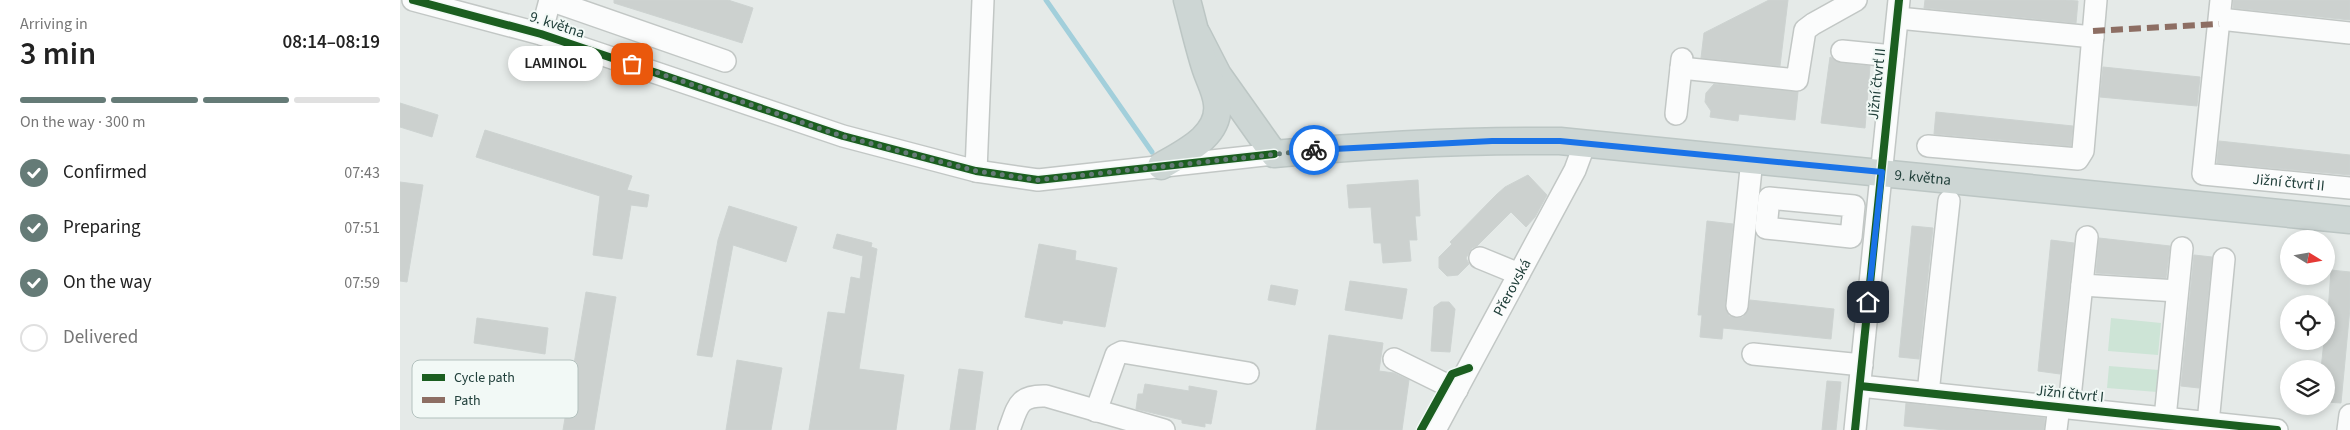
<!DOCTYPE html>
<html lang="en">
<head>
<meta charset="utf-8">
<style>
  :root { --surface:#fff; --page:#f6f6f6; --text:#222; --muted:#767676; --line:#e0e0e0; --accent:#657b77 }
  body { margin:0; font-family:"Source Sans 3",sans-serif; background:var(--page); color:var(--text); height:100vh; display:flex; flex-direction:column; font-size:19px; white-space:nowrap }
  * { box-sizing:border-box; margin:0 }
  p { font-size:16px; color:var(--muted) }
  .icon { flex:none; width:28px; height:28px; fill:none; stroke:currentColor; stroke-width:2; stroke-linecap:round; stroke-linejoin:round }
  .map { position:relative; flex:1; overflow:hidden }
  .details { display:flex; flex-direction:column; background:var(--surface); width:400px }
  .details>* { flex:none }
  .needle { width:32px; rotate:101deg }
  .fabs { position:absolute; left:1880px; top:230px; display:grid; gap:10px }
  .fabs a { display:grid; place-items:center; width:55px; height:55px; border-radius:50%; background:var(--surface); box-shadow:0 2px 8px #0003; font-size:25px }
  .pin { position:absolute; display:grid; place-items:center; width:42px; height:42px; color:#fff; margin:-21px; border-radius:10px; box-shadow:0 2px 8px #0006 }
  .courier { position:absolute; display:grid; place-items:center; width:50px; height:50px; margin:-25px; border:4px solid #1a73e8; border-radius:50%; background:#fff; color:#222; box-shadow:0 1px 6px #0007 }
  .bubble { position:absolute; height:35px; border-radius:18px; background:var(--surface); box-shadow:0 2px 8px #0003; font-size:16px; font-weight:600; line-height:35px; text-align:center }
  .headline em { font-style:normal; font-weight:600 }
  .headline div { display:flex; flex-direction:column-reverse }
  .headline { display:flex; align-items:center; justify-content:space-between; height:85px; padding:0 20px }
  h1 { font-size:32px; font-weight:600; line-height:38px }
  .bar { display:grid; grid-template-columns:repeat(4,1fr); gap:8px 5px; align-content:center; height:60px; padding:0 20px }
  .bar i { height:6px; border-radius:4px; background:var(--line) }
  .bar .current { background:var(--accent) }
  .bar p { grid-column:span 4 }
  ol { padding:0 20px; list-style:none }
  li { display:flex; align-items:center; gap:15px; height:55px }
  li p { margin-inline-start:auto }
  li .icon { padding:5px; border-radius:50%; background:var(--accent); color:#fff; stroke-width:4 }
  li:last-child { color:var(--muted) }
  li i { width:28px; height:28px; border:2px solid var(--line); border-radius:50% }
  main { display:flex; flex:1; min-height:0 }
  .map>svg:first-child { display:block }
  .green { fill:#cde4d6 }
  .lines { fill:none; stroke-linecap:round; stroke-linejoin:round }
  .stream { stroke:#a2cfdb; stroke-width:5 }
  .building { fill:#ccd1cf; stroke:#cdd3d1 }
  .minor-casing { stroke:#c2c7c5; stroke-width:24 }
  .major-casing { stroke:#bcc6c4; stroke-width:29 }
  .minor { stroke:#fbfcfc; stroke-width:21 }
  .major { stroke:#cdd6d4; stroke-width:26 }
  .quiet { stroke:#8d6e63; stroke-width:6; stroke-dasharray:12 6; stroke-linecap:butt }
  .cycleway-casing { stroke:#f2f9f6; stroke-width:11 }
  .cycleway { stroke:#1b5e20; stroke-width:8 }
  .done { stroke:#657b77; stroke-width:5; stroke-dasharray:0 9 }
  .route { stroke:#1a73e8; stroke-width:6 }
  .labels { text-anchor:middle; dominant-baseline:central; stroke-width:4; stroke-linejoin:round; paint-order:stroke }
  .street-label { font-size:15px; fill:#203f3a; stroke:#f2f9f6 }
  .key { fill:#f2f9f6; stroke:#b3c1be; stroke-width:1 }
  .key-label { font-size:14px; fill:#203f3a }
</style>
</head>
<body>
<main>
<section class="details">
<div class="headline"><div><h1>3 min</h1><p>Arriving in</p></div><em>08:14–08:19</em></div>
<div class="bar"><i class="current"></i><i class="current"></i><i class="current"></i><i></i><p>On the way · 300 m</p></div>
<ol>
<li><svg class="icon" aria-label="check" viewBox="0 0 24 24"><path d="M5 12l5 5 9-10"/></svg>Confirmed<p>07:43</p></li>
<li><svg class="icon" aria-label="check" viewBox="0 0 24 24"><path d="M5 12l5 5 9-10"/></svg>Preparing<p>07:51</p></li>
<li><svg class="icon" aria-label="check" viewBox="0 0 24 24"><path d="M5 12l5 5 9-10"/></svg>On the way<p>07:59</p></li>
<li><i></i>Delivered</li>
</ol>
</section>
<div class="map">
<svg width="1950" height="430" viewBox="0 0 1950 430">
  <rect width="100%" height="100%" fill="#e5eae8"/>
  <g class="green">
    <polygon points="1711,318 1761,323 1758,355 1708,351"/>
    <polygon points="1709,366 1759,370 1757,392 1707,388"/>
  </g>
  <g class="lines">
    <polyline class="stream" points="646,0 752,152"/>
  </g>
  <g class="building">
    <polygon points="214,0 328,0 353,8 342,43 214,3"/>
    <polygon points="1369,0 1388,0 1380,66 1301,58 1304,33"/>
    <polygon points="1525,0 1665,0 1678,1 1676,23 1524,8"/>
    <polygon points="1833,0 1950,0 1950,20 1833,8"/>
    <polygon points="1430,57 1441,63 1470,66 1465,128 1421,123"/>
    <polygon points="1703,67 1800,77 1797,106 1700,97"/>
    <polygon points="1314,84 1398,92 1395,120 1339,114 1338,121 1310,117 1311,111 1305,102 1306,93"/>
    <polygon points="0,103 38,115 32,137 0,127"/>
    <polygon points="1536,112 1673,126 1671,146 1534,134"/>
    <polygon points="85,130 232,176 227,190 249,195 247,207 231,205 222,259 193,255 200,196 76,157"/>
    <polygon points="1819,141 1950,155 1950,175 1817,163"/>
    <polygon points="1128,175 1147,195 1135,217 1126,227 1111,212 1077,246 1072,248 1066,258 1069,264 1058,275 1047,276 1039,268 1039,257 1052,244 1050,242 1096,195 1105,187"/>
    <polygon points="1018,180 1020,216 1015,216 1017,240 1009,240 1011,261 983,263 981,243 974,243 971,207 949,208 947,185"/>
    <polygon points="0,182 23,185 7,282 0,281"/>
    <polygon points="329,206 397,227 386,262 333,245 312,357 297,355 318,240"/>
    <polygon points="1307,221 1333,224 1325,305 1329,316 1336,318 1343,317 1347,313 1350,300 1434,309 1431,339 1323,328 1322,339 1300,337 1302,315 1298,315"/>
    <polygon points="1512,226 1533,228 1519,359 1499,357"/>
    <polygon points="437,234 472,243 471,247 477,249 459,369 504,375 496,430 409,430 428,312 445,314 451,277 460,279 463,256 433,248"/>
    <polygon points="1699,238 1770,246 1766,278 1696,273"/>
    <polygon points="1651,240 1674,243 1660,374 1638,371"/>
    <polygon points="639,244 676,251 675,260 717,268 705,327 663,320 662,324 625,317"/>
    <polygon points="1794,255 1812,257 1799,388 1781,386"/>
    <polygon points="1931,270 1950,272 1950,308 1941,403 1926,402 1926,369 1921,369 1924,341 1926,341"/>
    <polygon points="950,281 1007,289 1002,319 945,310"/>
    <polygon points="871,285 898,290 895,305 868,300"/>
    <polygon points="186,292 216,297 194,430 163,430"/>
    <polygon points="1041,302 1049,302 1055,309 1050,352 1031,351 1034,307"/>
    <polygon points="77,318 148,328 145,354 74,343"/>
    <polygon points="929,335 983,343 979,371 994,373 1009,380 1002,430 916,430"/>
    <polygon points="337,360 382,368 371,430 326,430"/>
    <polygon points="559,369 583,372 575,430 550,430"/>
    <polygon points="1427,381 1441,382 1436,430 1422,430"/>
    <polygon points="745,384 789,391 789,386 817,391 811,424 805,423 805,427 782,423 782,420 736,409 738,394 743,394"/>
    <polygon points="1506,403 1645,418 1644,430 1546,430 1504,426"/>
  </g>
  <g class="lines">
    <defs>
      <g id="minor">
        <polyline points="13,0 141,34 443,136 576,171 638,180 874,154"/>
        <polyline points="150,0 325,61"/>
        <path id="s1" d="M1821 0 1803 174 1950 188"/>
        <polyline points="1498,18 1693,37"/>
        <polyline points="1820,19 1950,33"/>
        <polyline points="141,34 150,0"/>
        <polyline points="1442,51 1493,56"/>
        <polyline points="1281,68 1397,80 1405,30 1413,24 1456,0"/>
        <polyline points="1276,114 1282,59"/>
        <polyline points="1528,146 1678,159 1683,151 1696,0"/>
        <polyline points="576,171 583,0"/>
        <polygon points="1369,198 1454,206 1451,237 1366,228"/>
        <polyline points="1080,258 1119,274"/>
        <polyline points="1682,285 1777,291"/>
        <polyline points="1337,306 1352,159"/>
        <polyline points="1353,354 1462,365"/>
        <polyline points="994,359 1057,390"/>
        <polyline points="1460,386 1877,430"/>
        <polyline points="1528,393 1549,201"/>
        <polyline points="1669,407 1687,237"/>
        <polyline points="696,411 716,355 722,352 848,373"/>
        <polyline points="1765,418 1782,248"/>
        <polyline points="1808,423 1824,259"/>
        <path d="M609 430C618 406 618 395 646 396L764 430"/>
        <path id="s2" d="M1035 430 1175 170 1185 143"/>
        <polyline points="1455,430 1499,0"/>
        <polyline points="1656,430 1659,406"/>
        <polyline points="1948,430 1950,415"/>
      </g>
      <g id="major">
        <path id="s3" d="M797 34 818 75 874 154C969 145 1064 140 1160 141L1950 220"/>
        <path d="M761 166C783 153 821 136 817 104 816 91 809 80 805 67 798 45 793 22 787 0"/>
      </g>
    </defs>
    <use href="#minor" class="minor-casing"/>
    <use href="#major" class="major-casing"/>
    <use href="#minor" class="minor"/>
    <use href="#major" class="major"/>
    <polyline class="quiet" points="1693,31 1819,24"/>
    <defs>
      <g id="cycleway">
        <polyline points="13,0 141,34 443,136 576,171 638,180 874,154"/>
        <polyline points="1460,386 1877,430"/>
        <polyline points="1021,430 1052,374 1069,368"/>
        <polyline points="1455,430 1499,0"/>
      </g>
    </defs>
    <use href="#cycleway" class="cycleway-casing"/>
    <use href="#cycleway" class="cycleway"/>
  </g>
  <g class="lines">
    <polyline class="done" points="232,64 442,136 576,171 638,180 914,150"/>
    <polyline class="route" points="914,150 1092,141 1160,141 1482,172 1468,302"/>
  </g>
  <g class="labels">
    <g class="street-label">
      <text transform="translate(157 25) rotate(18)">9. května</text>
      <text transform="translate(1477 84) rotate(-84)">Jižní čtvrť II</text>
      <text stroke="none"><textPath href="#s3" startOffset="794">9. května</textPath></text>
      <text stroke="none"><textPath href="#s1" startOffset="261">Jižní čtvrť II</textPath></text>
      <text stroke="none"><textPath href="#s2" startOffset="162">Přerovská</textPath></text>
      <text transform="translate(1670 394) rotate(6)">Jižní čtvrť I</text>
    </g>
  </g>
  <rect x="12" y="360" width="166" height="58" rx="8" class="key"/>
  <rect x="22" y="374" width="23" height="7" fill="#1b5e20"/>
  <rect x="22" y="397" width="23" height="6" fill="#8d6e63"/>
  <g class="key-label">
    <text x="54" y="382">Cycle path</text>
    <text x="54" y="405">Path</text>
  </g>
</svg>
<div class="fabs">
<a><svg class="needle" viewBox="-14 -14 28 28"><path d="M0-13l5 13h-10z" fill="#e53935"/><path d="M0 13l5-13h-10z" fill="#767676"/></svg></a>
<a><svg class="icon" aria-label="locate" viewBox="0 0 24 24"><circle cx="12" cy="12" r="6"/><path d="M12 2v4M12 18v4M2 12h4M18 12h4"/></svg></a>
<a><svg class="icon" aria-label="layers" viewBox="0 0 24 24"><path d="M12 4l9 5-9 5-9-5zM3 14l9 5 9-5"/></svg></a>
</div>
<div class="pin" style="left:232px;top:64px;background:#ea580c"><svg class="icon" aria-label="bag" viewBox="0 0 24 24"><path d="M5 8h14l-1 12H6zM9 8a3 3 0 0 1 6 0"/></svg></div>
<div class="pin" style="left:1468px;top:302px;background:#1f2937"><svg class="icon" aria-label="home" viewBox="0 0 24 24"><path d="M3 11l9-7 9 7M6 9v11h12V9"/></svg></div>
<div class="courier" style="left:914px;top:150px"><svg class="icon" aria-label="bike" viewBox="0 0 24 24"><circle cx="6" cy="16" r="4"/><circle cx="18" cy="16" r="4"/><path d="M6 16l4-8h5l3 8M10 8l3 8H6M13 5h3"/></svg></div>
<div class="bubble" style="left:108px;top:46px;width:95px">LAMINOL</div>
</div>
</main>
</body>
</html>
